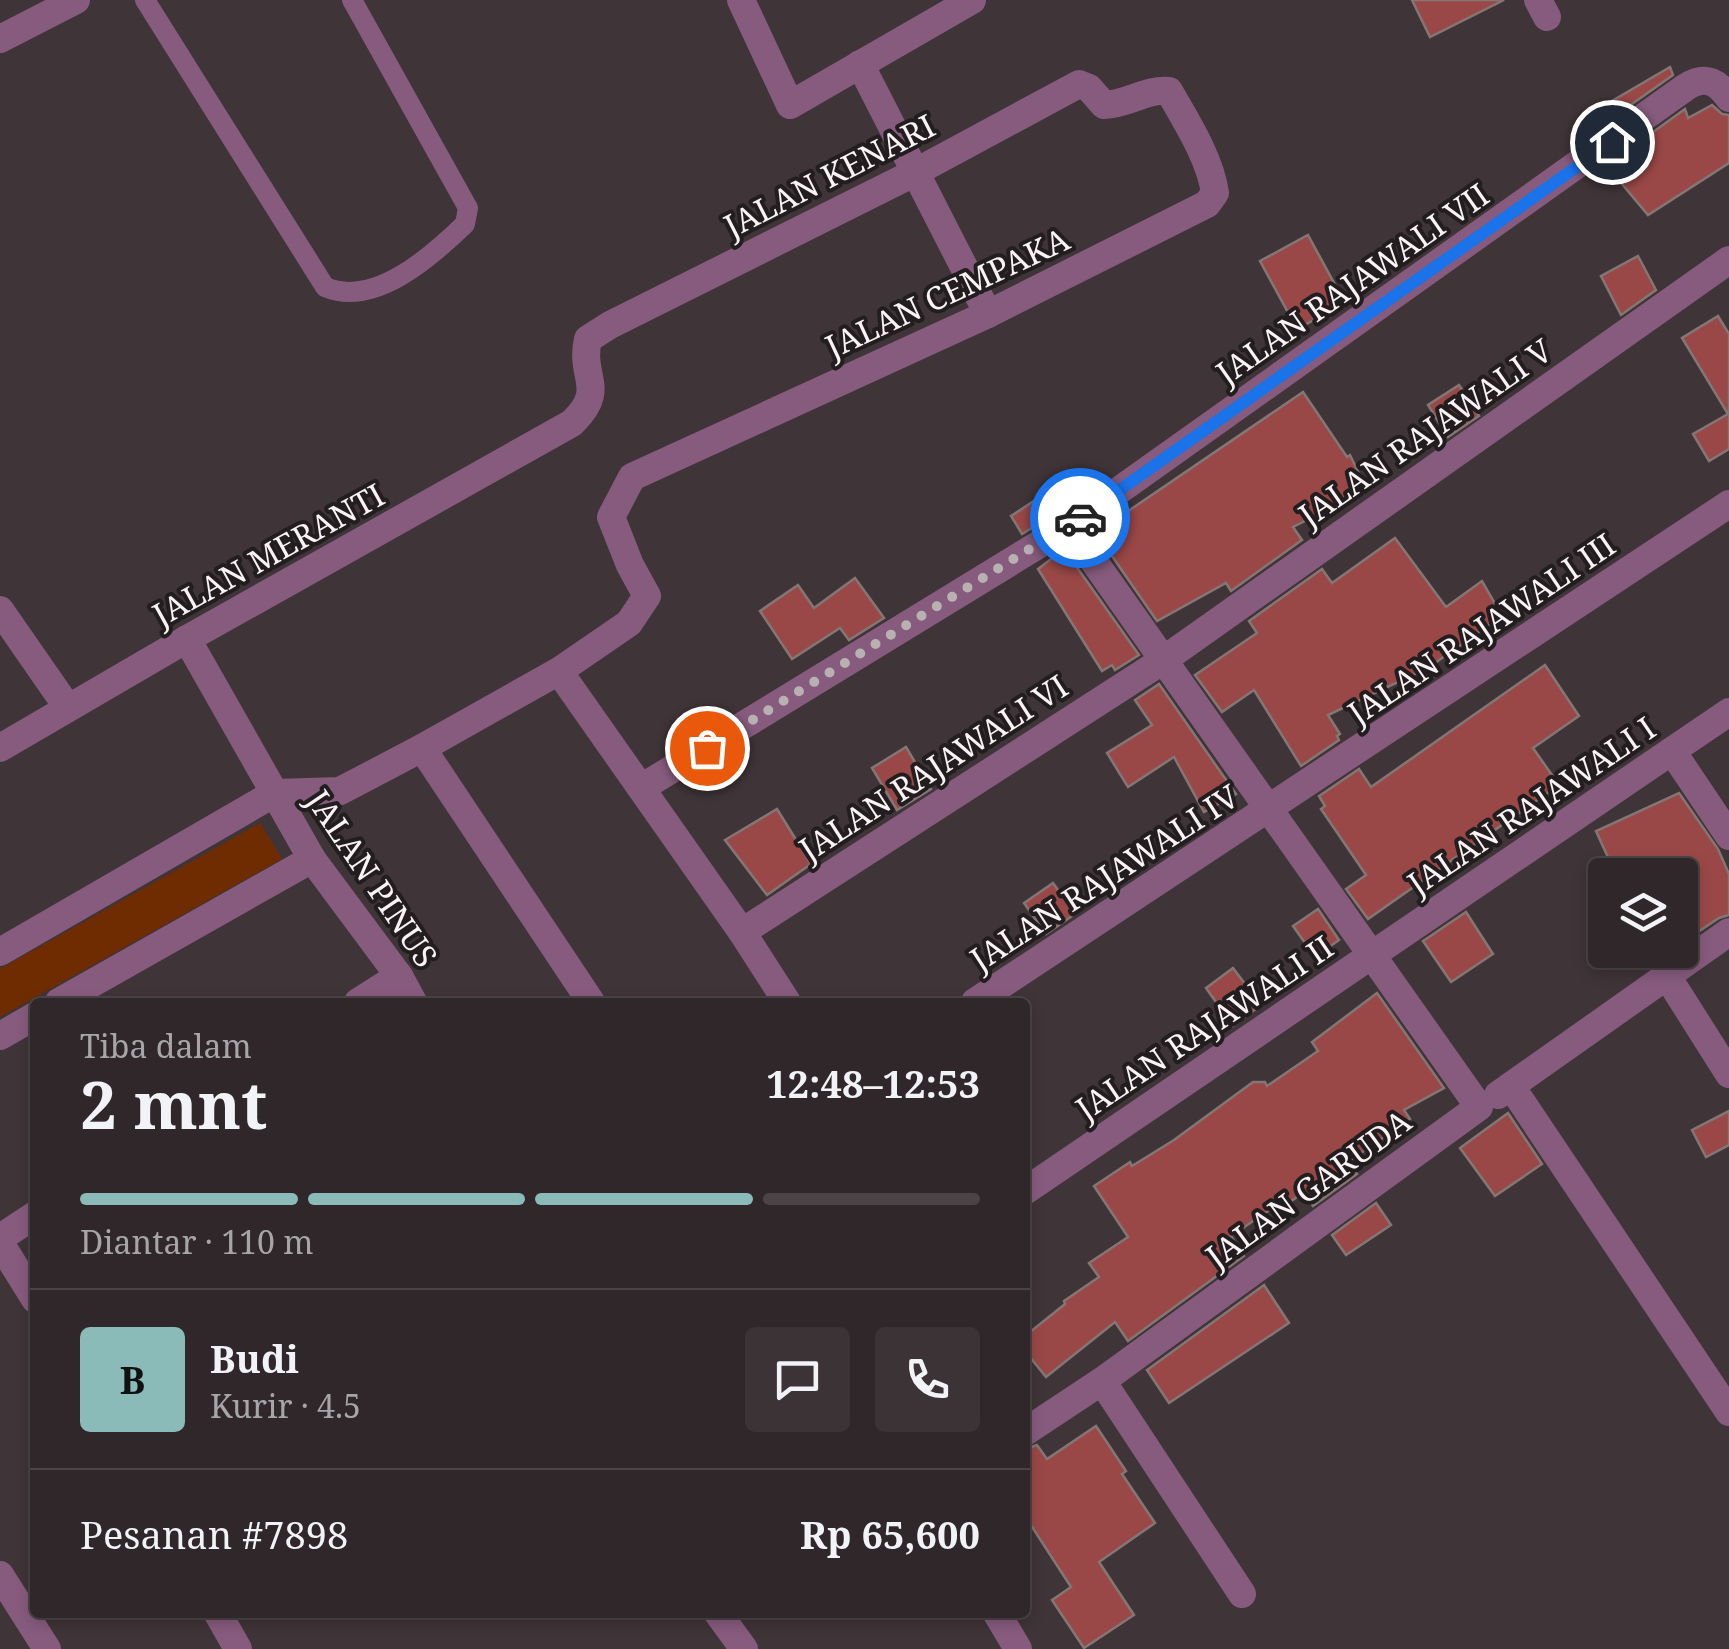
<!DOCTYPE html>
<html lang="id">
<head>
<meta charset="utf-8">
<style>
  :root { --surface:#2f2729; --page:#3b3335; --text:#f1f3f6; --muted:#a7a5a8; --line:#4a4446; --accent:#8bbbb9 }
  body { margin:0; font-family:"Noto Serif",serif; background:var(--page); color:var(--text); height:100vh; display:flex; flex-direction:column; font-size:38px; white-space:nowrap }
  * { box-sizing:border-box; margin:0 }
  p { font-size:32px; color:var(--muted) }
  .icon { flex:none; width:55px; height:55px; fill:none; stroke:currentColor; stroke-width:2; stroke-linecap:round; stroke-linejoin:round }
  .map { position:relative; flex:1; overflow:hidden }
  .drawer { position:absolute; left:30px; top:998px; width:1000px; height:620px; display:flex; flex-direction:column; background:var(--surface); border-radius:10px; box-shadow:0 5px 15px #0003,0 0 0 2px var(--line) }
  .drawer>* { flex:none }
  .controls { position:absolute; left:1588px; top:858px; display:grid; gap:20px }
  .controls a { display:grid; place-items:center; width:110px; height:110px; border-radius:10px; background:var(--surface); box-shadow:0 5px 15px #0003,0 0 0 2px var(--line); font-size:50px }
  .pin { position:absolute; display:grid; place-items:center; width:85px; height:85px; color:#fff; margin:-42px; border:5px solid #fff; border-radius:50%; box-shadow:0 2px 10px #0007 }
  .courier { position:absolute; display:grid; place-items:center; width:100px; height:100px; margin:-50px; border:8px solid #1a73e8; border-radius:50%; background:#fff; color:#222; box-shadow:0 2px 12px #0007 }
  .overview em { font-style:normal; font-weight:700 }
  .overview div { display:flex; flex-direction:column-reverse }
  .overview { display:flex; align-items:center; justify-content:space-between; height:170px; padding:0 50px }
  h1 { font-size:65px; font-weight:700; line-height:75px }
  .bar { display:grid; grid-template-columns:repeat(4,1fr); gap:15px 10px; align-content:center; height:120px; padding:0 50px }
  .bar i { height:12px; border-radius:8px; background:var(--line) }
  .bar .active { background:var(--accent) }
  .bar p { grid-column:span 4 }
  .line { display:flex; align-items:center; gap:25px; padding:0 50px; border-top:2px solid var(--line) }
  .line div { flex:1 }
  .round { display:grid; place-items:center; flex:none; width:105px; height:105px; border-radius:10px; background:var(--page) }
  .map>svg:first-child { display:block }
  .green { fill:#702c01 }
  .building { fill:#9a4847; stroke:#847675; stroke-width:2.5 }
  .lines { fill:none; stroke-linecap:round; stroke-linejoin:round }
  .service { stroke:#875b7e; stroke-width:20 }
  .minor { stroke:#875b7e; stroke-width:28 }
  .done { stroke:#b9b0b2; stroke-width:10; stroke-dasharray:0 18 }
  .route { stroke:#1a73e8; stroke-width:12 }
  .labels { text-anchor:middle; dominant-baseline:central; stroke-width:8; stroke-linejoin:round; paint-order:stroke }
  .street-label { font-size:32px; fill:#faf2f4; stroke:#221d1f }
</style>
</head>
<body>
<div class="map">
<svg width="1729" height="1649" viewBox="0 0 1729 1649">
  <rect width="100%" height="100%" fill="#3f3437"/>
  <polygon class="green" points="260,823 282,859 0,1017 0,969"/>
  <g class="building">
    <polygon points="1412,0 1504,0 1430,37"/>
    <polygon points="1670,67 1673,75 1615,116 1607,104"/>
    <polygon points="1712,105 1722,114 1729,115 1729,163 1648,215 1607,166 1637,148 1635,145 1685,109 1688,118"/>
    <polygon points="1308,235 1345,303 1297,329 1260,261"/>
    <polygon points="1638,256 1656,290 1621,315 1601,276"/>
    <polygon points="1718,316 1729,334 1729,449 1709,461 1693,434 1728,414 1682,338"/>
    <polygon points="1459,385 1479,416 1448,437 1428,405"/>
    <polygon points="1303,392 1347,457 1350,455 1367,490 1293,527 1302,540 1231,591 1226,583 1157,621 1096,533"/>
    <polygon points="1052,489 1064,508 1022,534 1011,516"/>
    <polygon points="1395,538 1446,607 1482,581 1502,616 1428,668 1328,715 1340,734 1337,736 1339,740 1301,766 1254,690 1222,712 1195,675 1257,633 1249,621 1322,569 1332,583"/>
    <polygon points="1064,549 1139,655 1115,670 1112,665 1102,671 1038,569"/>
    <polygon points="855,578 884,618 849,640 840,628 792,659 760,611 798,585 814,608"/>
    <polygon points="1545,665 1579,716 1533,748 1559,785 1368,919 1346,889 1366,875 1321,809 1325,806 1319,796 1359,769 1371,787"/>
    <polygon points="1159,684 1236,794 1204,812 1174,757 1128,787 1107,753 1152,725 1135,700"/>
    <polygon points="906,747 931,789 897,810 872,768"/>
    <polygon points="1679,793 1718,849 1729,874 1729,915 1719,918 1680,944 1680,875 1616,875 1596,831"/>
    <polygon points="777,809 811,864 767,895 725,840"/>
    <polygon points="1053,883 1075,914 1046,934 1024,903"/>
    <polygon points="1318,909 1339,940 1315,957 1293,926"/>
    <polygon points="1466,912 1493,954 1451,982 1423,941"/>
    <polygon points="1233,968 1261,1005 1233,1026 1206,988"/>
    <polygon points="1377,993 1444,1088 1404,1110 1410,1119 1348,1162 1357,1174 1313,1206 1304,1192 1290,1202 1287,1198 1231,1236 1244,1256 1128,1341 1115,1322 1046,1377 1025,1351 1025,1336 1065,1304 1064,1301 1099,1277 1089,1263 1128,1237 1094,1186 1130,1162 1132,1166 1174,1140 1253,1082 1265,1082 1267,1086 1318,1051 1312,1042"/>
    <polygon points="1729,1111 1729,1145 1706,1157 1692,1130"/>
    <polygon points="1508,1113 1542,1164 1495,1196 1460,1148"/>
    <polygon points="1376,1203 1391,1225 1346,1255 1332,1235"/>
    <polygon points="1264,1285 1289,1323 1169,1403 1147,1370"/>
    <polygon points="1096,1426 1126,1471 1122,1474 1155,1523 1099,1562 1134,1615 1084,1648 1052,1600 1071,1587 1025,1516 1025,1449 1037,1445 1047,1459"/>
  </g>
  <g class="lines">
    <path class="service" d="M145 0 325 287C374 308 431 257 465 224L468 208 352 0"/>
    <g class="minor">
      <polyline points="741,0 790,105 972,0"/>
      <polyline points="1538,0 1547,17"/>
      <polyline points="0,39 76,0"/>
      <polyline points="860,64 988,314"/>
      <polyline points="0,610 68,708"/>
      <polyline points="187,639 312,859 399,976 413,1002"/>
      <polyline points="565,680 742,932 787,1002"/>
      <path d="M0 748 187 639 572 423C608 388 579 379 588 339L610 325 914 173 1079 84 1089 88 1104 105C1128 104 1146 89 1169 91 1186 121 1210 158 1215 193L1207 204 988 314 632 477 611 517 630 565 647 596 629 623 559 671 422 748 340 791 275 793 0 952"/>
      <polyline points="422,748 591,1002"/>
      <polyline points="1672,751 1729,836"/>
      <path d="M641 788 1069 526 1686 87C1705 75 1717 81 1729 98"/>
      <polyline points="742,932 1162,661 1729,260"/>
      <polyline points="1667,976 1729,1074"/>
      <polyline points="59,1002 312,859"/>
      <polyline points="358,1002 399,976"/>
      <polyline points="975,1002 1729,504"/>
      <polyline points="0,1036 35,1016"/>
      <polyline points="1511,1086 1729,1412"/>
      <polyline points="1498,1095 1729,932"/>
      <polyline points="1025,1191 1729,712"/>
      <polyline points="0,1238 35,1215"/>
      <polyline points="0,1243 35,1299"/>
      <polyline points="1102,1381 1242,1594"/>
      <polyline points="1025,1432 1102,1381 1479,1107 1069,526"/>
      <polyline points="0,1575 47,1649"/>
      <polyline points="217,1612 238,1649"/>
      <polyline points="717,1612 744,1649"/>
      <polyline points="996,1612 1018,1649"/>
    </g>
  </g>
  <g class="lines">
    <polyline class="done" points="707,748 1080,518"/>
    <polyline class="route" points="1080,518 1612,142"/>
  </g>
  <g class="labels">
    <g class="street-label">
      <text transform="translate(829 175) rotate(-27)">JALAN KENARI</text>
      <text transform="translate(1352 283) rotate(-35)">JALAN RAJAWALI VII</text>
      <text transform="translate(947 292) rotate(-25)">JALAN CEMPAKA</text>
      <text transform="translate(1425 432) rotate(-35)">JALAN RAJAWALI V</text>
      <text transform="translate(268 554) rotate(-29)">JALAN MERANTI</text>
      <text transform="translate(1481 628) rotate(-34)">JALAN RAJAWALI III</text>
      <text transform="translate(933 767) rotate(-33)">JALAN RAJAWALI VI</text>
      <text transform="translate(1531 805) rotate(-34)">JALAN RAJAWALI I</text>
      <text transform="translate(1104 877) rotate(-33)">JALAN RAJAWALI IV</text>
      <text transform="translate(373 878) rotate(56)">JALAN PINUS</text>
      <text transform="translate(1204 1027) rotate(-34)">JALAN RAJAWALI II</text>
      <text transform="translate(1308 1188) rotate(-36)">JALAN GARUDA</text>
    </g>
  </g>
</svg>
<div class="controls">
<a><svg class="icon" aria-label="layers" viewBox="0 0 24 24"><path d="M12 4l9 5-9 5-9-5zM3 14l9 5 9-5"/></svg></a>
</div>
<div class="pin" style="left:707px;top:748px;background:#ea580c"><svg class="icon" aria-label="bag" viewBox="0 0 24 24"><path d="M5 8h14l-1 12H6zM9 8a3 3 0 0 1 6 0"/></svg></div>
<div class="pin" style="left:1612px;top:142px;background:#1f2937"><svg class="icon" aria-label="home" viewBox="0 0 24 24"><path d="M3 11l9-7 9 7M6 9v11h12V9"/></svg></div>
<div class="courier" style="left:1080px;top:518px"><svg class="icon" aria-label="car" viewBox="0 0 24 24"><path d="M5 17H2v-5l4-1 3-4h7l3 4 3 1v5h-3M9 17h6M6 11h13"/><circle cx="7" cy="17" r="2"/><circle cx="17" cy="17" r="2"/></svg></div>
<section class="drawer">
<div class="overview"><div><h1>2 mnt</h1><p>Tiba dalam</p></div><em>12:48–12:53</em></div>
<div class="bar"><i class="active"></i><i class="active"></i><i class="active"></i><i></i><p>Diantar · 110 m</p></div>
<div class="line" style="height:180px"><b class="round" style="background:var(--accent);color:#111">B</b><div><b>Budi</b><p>Kurir · 4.5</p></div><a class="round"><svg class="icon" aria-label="chat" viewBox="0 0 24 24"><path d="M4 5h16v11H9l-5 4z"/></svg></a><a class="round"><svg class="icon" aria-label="phone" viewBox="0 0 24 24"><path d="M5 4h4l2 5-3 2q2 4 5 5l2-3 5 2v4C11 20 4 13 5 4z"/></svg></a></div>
<div class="line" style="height:130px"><div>Pesanan #7898</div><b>Rp 65,600</b></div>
</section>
</div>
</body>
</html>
